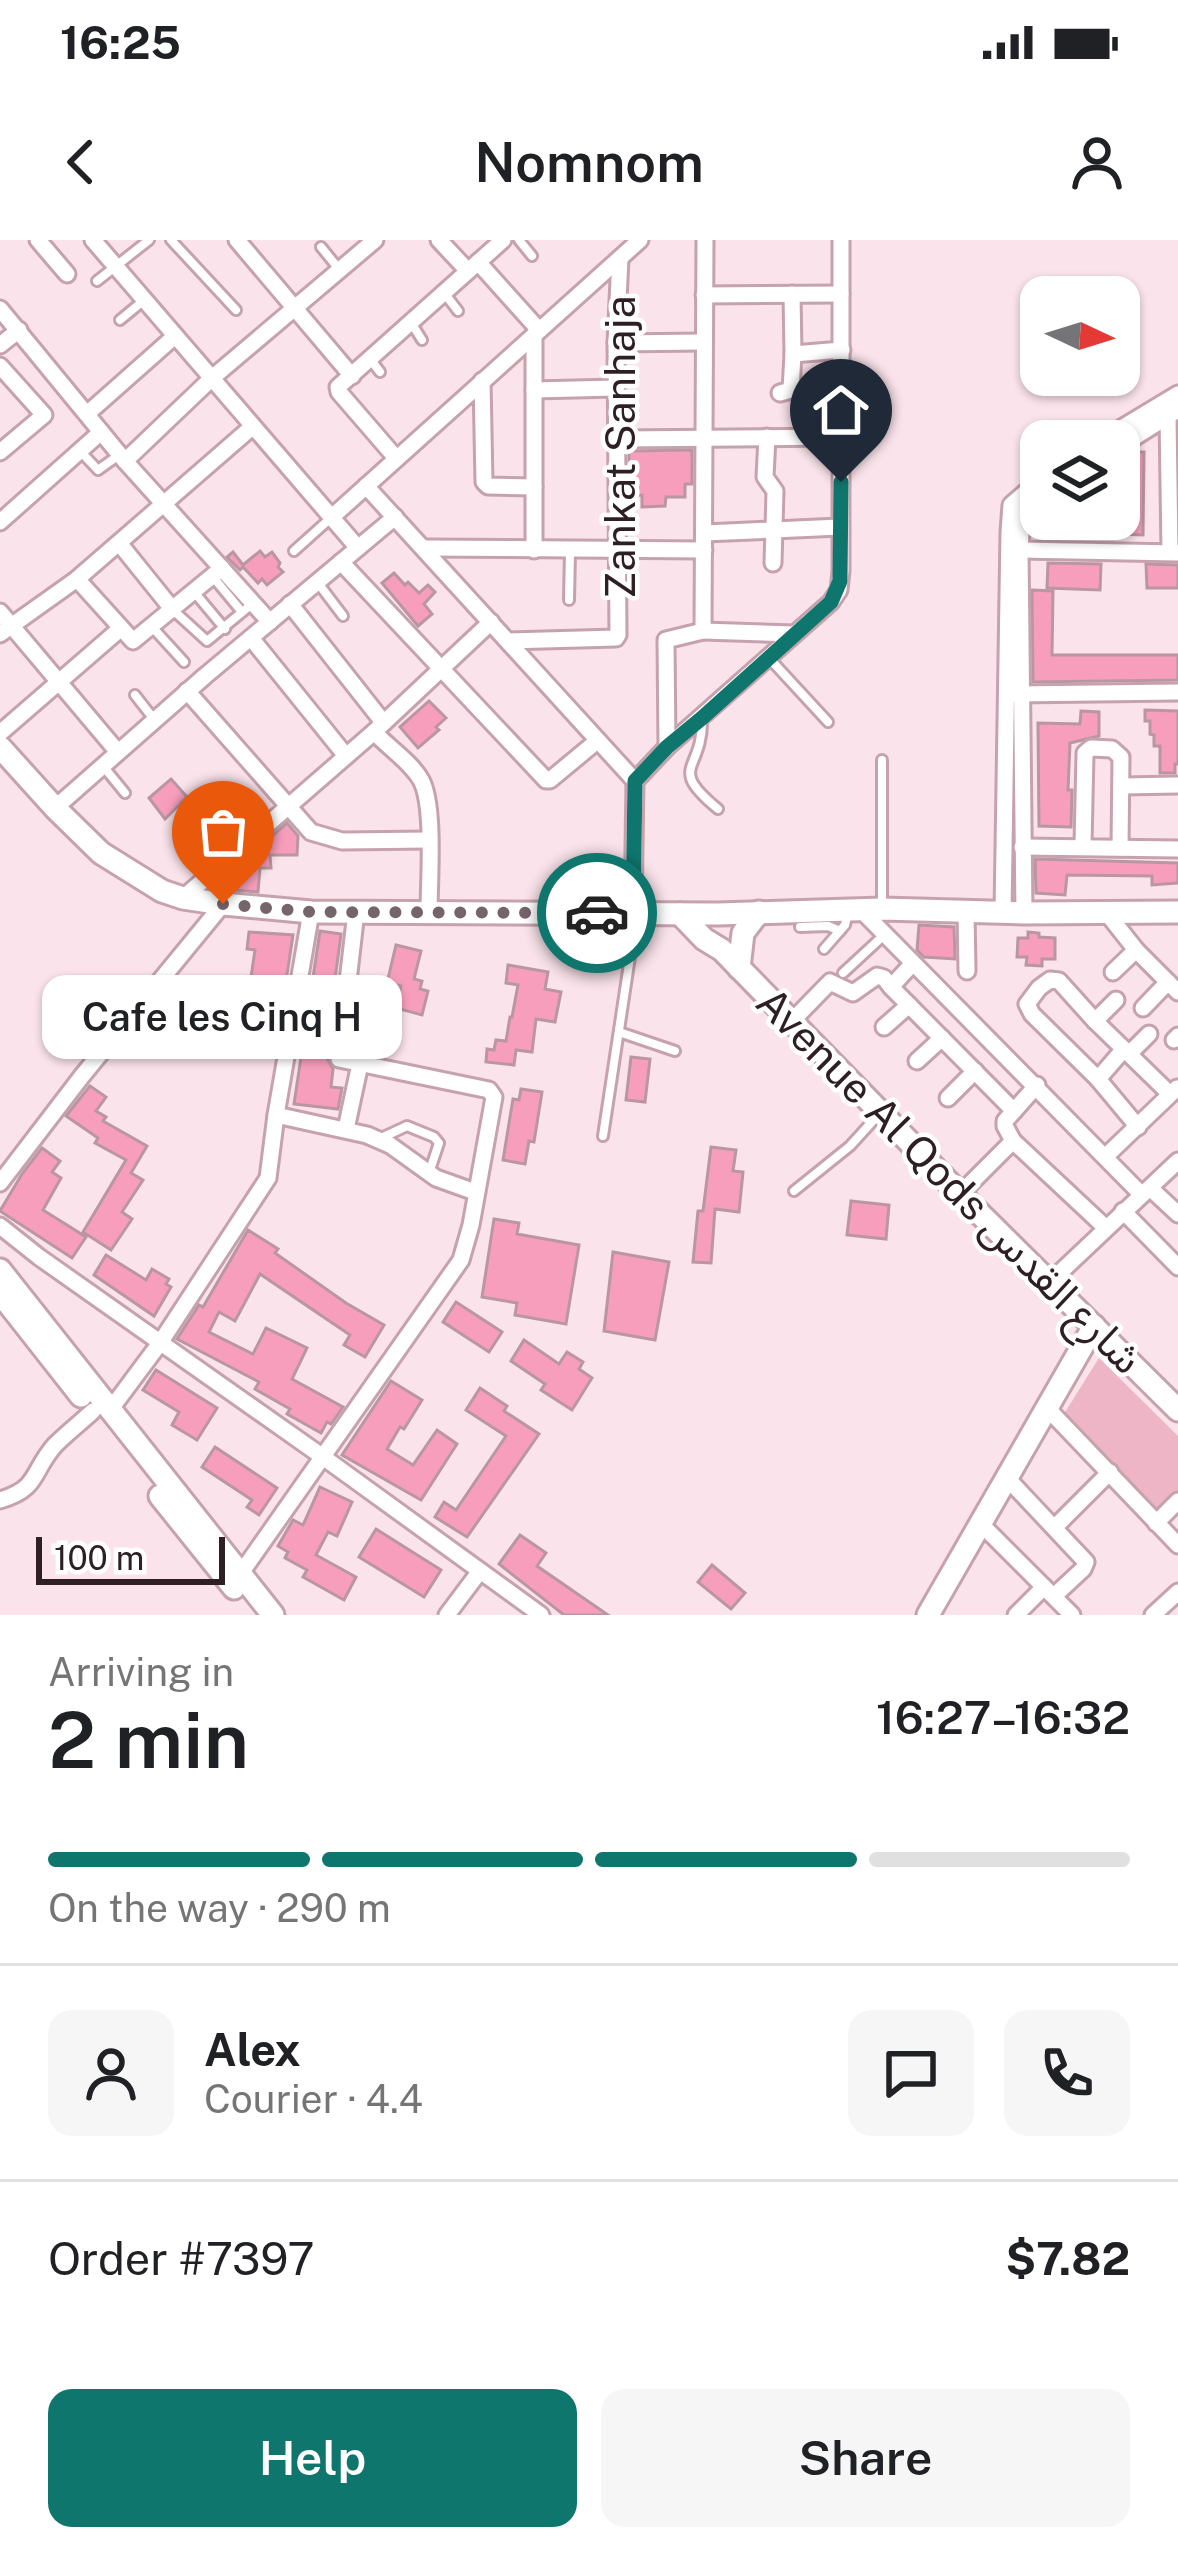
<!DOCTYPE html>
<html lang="en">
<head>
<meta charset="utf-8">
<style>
  :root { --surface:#fff; --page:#f6f6f6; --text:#202124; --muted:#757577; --line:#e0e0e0; --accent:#0f766e }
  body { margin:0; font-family:"Public Sans","Noto Sans Arabic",sans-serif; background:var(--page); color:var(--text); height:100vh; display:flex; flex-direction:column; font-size:45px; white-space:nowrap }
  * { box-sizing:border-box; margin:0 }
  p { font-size:39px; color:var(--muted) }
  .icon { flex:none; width:66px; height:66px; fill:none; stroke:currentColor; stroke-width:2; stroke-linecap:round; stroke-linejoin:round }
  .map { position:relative; height:1375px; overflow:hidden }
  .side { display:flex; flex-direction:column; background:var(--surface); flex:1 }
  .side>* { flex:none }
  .needle { width:78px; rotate:94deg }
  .tools { position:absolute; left:1020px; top:36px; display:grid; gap:24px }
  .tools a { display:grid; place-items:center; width:120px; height:120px; border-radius:24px; background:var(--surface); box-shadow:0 3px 9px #0004; font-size:60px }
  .scale { position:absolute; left:36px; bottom:30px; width:189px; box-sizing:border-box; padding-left:12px; border:6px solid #2d1f23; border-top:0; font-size:33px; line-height:42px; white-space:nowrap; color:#2d1f23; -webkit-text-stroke:9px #fff; paint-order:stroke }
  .pin { position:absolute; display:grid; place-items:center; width:102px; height:102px; color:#fff; margin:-123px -51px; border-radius:50% 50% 50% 0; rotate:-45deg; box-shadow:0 0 12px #0007 }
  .pin .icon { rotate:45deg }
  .courier { position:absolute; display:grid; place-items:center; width:120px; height:120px; margin:-60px; border:9px solid #0f766e; border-radius:50%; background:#fff; color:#222; box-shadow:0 3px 15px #0007 }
  .bubble { position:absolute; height:84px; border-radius:24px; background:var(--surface); box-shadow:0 3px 9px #0004; font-size:39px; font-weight:600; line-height:84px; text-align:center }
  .summary em { font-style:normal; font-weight:600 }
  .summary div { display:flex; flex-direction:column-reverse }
  .summary { display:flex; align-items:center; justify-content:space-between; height:204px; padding:0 48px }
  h1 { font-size:78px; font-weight:600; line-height:90px }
  .bar { display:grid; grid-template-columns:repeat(4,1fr); gap:18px 12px; align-content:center; height:144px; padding:0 48px }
  .bar i { height:15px; border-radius:9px; background:var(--line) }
  .bar .active { background:var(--accent) }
  .bar p { grid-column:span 4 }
  .line { display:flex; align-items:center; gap:30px; padding:0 48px; border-top:3px solid var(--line) }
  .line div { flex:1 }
  .round { display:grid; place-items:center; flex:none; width:126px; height:126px; border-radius:24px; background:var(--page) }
  .cta { display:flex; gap:24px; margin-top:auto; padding:24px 48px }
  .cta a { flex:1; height:138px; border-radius:24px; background:var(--accent); color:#fff; font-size:48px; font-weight:600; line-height:138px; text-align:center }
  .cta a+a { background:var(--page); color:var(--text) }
  .status { display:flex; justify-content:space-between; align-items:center; height:84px; padding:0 60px; background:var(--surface); direction:ltr }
  .status svg { height:33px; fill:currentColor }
  header { display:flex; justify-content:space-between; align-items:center; height:156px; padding:0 48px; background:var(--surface); font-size:54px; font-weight:600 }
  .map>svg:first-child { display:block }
  .green { fill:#eeb5c7 }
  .building { fill:#f89ebd; stroke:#ba96a2; stroke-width:3 }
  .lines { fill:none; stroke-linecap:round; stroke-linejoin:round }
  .lane-casing { stroke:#c6a2ad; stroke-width:14 }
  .street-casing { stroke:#c6a2ad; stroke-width:21 }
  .secondary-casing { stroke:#c6a2ad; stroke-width:27 }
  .lane { stroke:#fff; stroke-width:8 }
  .street { stroke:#fff; stroke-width:15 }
  .secondary { stroke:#fff; stroke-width:21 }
  .done { stroke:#756469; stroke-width:12; stroke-dasharray:0 21.6 }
  .route { stroke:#0f766e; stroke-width:15 }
  .labels { text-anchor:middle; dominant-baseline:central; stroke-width:9; stroke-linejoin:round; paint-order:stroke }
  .street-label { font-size:42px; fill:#2d1f23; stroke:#fff }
</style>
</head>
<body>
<div class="status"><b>16:25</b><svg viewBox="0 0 49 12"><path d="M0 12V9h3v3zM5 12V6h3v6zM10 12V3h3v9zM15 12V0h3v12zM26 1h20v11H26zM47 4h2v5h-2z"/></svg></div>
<header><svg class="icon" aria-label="back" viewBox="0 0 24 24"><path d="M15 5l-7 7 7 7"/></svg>Nomnom<svg class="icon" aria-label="person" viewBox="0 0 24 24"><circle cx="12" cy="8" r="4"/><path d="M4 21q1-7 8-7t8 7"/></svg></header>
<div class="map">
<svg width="1178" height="1375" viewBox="0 0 1178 1375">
  <rect width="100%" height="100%" fill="#fae3ea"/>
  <polygon class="green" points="1099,1118 1178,1196 1178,1255 1161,1273 1062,1177"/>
  <g class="building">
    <polygon points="692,210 692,244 685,244 685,257 666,257 665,266 642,267 642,255 629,256 629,211"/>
    <polygon points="1134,212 1144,212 1143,295 1060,292 1061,279 1119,279 1119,219"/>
    <polygon points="260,311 265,317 272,312 280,323 278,327 283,332 267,345 262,339 258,343 243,327 240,330 227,317 233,312 243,325"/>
    <polygon points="1048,323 1101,324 1100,350 1047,348"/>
    <polygon points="1146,324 1178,325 1178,348 1147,348"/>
    <polygon points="394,333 405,345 408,342 419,353 428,345 435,352 424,364 432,374 418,386 382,343"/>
    <polygon points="1032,350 1053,351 1052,415 1178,415 1178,440 1033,442"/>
    <polygon points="429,461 446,478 436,487 439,490 418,508 400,487"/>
    <polygon points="1145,470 1178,471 1178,524 1175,524 1175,533 1160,533 1160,506 1154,506 1154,495 1150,494 1150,481 1145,481"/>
    <polygon points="1081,471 1099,472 1099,496 1070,503 1068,550 1072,550 1071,587 1039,586 1038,483 1080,484"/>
    <polygon points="171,539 187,557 165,579 149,558"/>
    <polygon points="287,583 298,596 297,615 270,615 271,628 260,628 258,652 221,649 217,644"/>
    <polygon points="1035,619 1178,623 1178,643 1152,645 1152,636 1067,635 1065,655 1036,653"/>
    <polygon points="919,685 954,687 955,719 924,717 917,710"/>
    <polygon points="320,691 341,694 328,792 330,792 327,818 333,829 331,847 342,848 338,869 294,864"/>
    <polygon points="249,692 293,695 280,781 272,780 270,794 243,791 255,710 247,709"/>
    <polygon points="1028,692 1039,693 1039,697 1055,698 1055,719 1042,719 1042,726 1026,725 1027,717 1017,717 1018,698 1028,698"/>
    <polygon points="396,705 421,711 414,739 422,741 420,749 428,751 422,775 396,768 401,746 387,743"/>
    <polygon points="508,725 548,732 545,749 561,752 555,782 536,779 532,812 516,810 514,825 486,822 487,809 494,810 496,800 506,801 510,777 512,777 518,745 506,743"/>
    <polygon points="631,817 650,819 645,862 626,860"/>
    <polygon points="90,846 106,857 96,871 106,877 103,881 147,906 131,933 143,940 122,972 132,979 111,1010 83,992 126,920 95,903 98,898 66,876"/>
    <polygon points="521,849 542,852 534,902 529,901 525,924 503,920 513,859 519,860"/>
    <polygon points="711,907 736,910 733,931 743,932 739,972 715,969 711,1023 693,1022 698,971 703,971"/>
    <polygon points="42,908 60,921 52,932 61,938 43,970 86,997 72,1018 0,971 22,934"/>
    <polygon points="851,961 889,965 886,999 847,995"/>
    <polygon points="494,979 519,983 517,994 579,1005 566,1084 515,1075 517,1063 482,1057"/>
    <polygon points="248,990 278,1009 275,1013 346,1063 384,1085 365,1117 344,1105 350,1095 260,1034 235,1081 219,1072 209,1092 253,1114 266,1088 307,1108 292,1139 343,1167 331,1184 327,1182 321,1193 287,1174 290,1169 255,1149 259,1142 177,1099 199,1065 203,1067"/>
    <polygon points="613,1012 669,1022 655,1100 604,1091"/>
    <polygon points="106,1015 146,1040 152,1029 169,1039 166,1044 171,1047 154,1076 94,1035"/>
    <polygon points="456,1062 502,1092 489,1112 443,1082"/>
    <polygon points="524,1100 559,1124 567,1112 583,1122 579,1129 592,1138 572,1170 541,1150 545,1144 511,1121"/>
    <polygon points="156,1130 217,1168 197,1200 172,1185 179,1172 143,1150"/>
    <polygon points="391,1141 422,1160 404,1189 400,1187 387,1209 413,1225 437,1190 457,1204 421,1260 342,1215"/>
    <polygon points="480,1148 507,1166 504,1171 539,1194 467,1297 435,1277 444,1262 456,1270 506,1196 466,1170"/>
    <polygon points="215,1207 277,1248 259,1275 247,1267 252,1260 202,1227"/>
    <polygon points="320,1247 352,1262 337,1296 328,1292 316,1315 356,1337 344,1360 303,1337 307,1330 285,1318 288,1312 278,1306 293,1280 303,1285"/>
    <polygon points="376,1289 441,1330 424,1357 359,1317"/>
    <polygon points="520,1295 546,1313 537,1326 608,1375 564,1375 499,1324"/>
    <polygon points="712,1325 745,1353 731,1369 698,1342"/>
  </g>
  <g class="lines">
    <defs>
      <g id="lane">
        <polyline points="171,0 236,70"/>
        <polyline points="519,0 532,16"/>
        <polyline points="321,7 339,29"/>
        <polyline points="97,41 149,0"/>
        <polyline points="445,54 458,71"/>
        <polyline points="120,80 143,61"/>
        <polyline points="412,84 422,100"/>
        <polyline points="371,120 380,132"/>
        <polyline points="81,212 98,230 119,215"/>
        <polyline points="294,311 333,276"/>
        <polyline points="213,337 242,372"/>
        <polyline points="318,343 343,376"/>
        <polyline points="195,353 225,389"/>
        <polyline points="569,360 570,311"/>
        <polyline points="173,370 207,401 252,364"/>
        <polyline points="153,388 184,422"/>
        <polyline points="769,418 828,482"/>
        <polyline points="135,455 153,478"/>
        <path d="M702 480C703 532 666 526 718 569"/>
        <polyline points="882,520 882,668"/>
        <polyline points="103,526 125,553"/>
        <polyline points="600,680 628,715"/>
        <polyline points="800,687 828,686 840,691"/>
        <polyline points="824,709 845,685 848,672"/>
        <polyline points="843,733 883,696"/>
        <polyline points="619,792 675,811"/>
        <polyline points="603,896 630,717 633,675"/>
        <polyline points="379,899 407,886 434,897 439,903 429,933"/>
        <polyline points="794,951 850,906 880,873"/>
      </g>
      <g id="street">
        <polyline points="38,0 67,34"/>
        <polyline points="93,0 358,308"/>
        <polyline points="237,0 352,136"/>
        <polyline points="439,0 468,31"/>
        <polyline points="478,22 539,90"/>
        <polyline points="792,54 793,114 842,110"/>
        <polyline points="704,55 841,54"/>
        <polyline points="0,69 125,221 270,382"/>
        <polyline points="616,103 703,102"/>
        <polyline points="0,105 19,90"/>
        <polyline points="0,126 44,175 0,212"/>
        <polyline points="482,141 484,242 488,246 534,247"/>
        <polyline points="534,150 616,148"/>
        <polyline points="780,153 791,150 793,114"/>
        <polyline points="88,173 175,96"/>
        <polyline points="1168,176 1170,312"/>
        <polyline points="767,197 765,237 775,251 773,323"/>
        <polyline points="619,199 841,197"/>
        <polyline points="1100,201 1178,154"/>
        <polyline points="1119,207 1178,170"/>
        <polyline points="396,218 339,152 338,147 503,0"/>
        <polyline points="125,221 212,138 375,0"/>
        <polyline points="366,246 635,541"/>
        <polyline points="333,276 640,0"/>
        <polyline points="0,282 101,192"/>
        <polyline points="705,293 840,287"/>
        <polyline points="119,303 173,370"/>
        <polyline points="423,308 704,310"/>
        <polyline points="534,310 534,95"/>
        <polyline points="1020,310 1178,313"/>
        <polyline points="341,322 546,540 550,540 597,501"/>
        <polyline points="77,339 133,401 222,328"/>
        <polyline points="290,364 383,482"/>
        <polyline points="0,372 117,511"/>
        <polyline points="703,391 794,394"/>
        <polyline points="0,394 77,339 252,187"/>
        <polyline points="251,398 346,516"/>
        <polyline points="508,401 616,398 618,395 616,103 620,18"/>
        <polyline points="187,451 311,592 342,601 428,600"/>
        <polyline points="1013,454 1178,452"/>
        <path d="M374 492C388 507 411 522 421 540 435 565 429 641 429 672"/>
        <polyline points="0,493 120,389"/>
        <polyline points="667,507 666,400 703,391 705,0"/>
        <polyline points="1122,546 1178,545"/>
        <polyline points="55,568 205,436 395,277"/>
        <polyline points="1083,606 1085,513 1091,508 1112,509 1121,517 1120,608"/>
        <polyline points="1022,607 1178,609"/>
        <polyline points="183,658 374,492 491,382"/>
        <polyline points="861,670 1142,955"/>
        <polyline points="966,671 967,731"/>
        <polyline points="1003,672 1009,292 1011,265 1041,239"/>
        <polyline points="1106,672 1136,710 1178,752"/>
        <polyline points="633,673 635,541 667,507 831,362 839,350 841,331 841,0"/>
        <polyline points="1024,673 1020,310 1022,272 1041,256"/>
        <polyline points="913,723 891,747 1014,871"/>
        <polyline points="1113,732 1136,710"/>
        <polyline points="1143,768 1168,742"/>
        <polyline points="792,781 830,742 853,753 877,736 884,738 891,747"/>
        <polyline points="1095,781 1116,760"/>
        <polyline points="884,787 909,765"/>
        <polyline points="1174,800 1178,796"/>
        <polyline points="1129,814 1149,794"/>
        <polyline points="917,821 942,798"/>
        <polyline points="1098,839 1124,809"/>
        <polyline points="948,858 975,831"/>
        <polyline points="276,875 367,895 390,905 436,938 475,952"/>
        <polyline points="1138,887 1098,839 1032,774 1027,764 1039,748 1050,740 1059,741 1095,781 1170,854"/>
        <polyline points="346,889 360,824"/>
        <polyline points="1013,901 1106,988"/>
        <polyline points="1106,916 1177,848"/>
        <polyline points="0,943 82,836 223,664"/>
        <polyline points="1150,948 1178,974"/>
        <polyline points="960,954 1013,901 1005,886 1005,881 1037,845"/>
        <polyline points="1123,971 1178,1027"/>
        <polyline points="0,986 39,1017 323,1217 541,1375"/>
        <polyline points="1051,1041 1178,921"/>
        <polyline points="1048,1169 1178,1305"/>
        <polyline points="110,1170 160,1103 268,938 276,875 311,672"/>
        <polyline points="1007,1238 1086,1322 1083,1329 1054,1356"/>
        <path d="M0 1260C40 1248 31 1232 55 1205 67 1193 81 1182 93 1171"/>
        <polyline points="980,1283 1072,1375"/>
        <polyline points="1156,1283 1178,1261"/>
        <polyline points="1055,1287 1110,1232"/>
        <polyline points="241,1333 461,1020 471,985 494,857 489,850 339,819 356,672"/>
        <polyline points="447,1375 480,1331"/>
        <polyline points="1016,1375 1044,1347"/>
        <polyline points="1153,1375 1178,1352"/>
      </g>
      <g id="secondary">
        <polyline points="0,507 55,568 101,613 162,651 183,658 223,664 311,672 719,674 882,669 1024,673 1178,672"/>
        <polyline points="680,674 704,699 722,710 960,954 1178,1170"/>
        <polyline points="739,728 743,693 759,672"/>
        <polyline points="0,1030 273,1375"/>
        <polyline points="0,1053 81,1156"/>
        <polyline points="160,1256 234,1348"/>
        <polyline points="928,1375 1094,1086"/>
      </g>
    </defs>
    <use href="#lane" class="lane-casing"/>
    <use href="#street" class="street-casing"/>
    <use href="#secondary" class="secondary-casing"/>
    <use href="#lane" class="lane"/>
    <use href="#street" class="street"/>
    <use href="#secondary" class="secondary"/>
  </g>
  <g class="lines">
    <polyline class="done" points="223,664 311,672 597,673"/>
    <polyline class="route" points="597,673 633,673 635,541 667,507 702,478 831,362 840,341 841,242"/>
  </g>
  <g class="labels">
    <g class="street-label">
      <text transform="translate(619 207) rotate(-90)">Zankat Sanhaja</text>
      <text transform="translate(950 940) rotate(45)">Avenue Al Qods شارع القدس</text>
    </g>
  </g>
</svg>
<div class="tools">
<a><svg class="needle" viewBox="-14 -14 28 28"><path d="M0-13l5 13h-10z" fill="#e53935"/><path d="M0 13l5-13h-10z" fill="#757577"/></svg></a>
<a><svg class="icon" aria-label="layers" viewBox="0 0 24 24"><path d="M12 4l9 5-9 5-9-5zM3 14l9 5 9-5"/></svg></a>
</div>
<div class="scale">100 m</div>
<div class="pin" style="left:223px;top:664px;background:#ea580c"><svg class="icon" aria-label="bag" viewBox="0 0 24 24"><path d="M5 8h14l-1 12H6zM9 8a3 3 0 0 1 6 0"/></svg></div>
<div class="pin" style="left:841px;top:242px;background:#1f2937"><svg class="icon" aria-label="home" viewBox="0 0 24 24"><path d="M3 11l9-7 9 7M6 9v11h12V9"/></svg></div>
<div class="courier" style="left:597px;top:673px"><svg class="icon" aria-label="car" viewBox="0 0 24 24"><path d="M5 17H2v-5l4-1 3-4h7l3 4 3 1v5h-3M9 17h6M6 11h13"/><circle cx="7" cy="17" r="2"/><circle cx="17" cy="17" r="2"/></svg></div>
<div class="bubble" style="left:42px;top:735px;width:360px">Cafe les Cinq H</div>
</div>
<section class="side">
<div class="summary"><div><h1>2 min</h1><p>Arriving in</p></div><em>16:27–16:32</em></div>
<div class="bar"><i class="active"></i><i class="active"></i><i class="active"></i><i></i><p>On the way · 290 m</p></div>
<div class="line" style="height:216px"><a class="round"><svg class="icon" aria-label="person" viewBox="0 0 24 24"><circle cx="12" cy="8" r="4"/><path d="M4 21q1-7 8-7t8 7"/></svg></a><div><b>Alex</b><p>Courier · 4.4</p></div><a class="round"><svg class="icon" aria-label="chat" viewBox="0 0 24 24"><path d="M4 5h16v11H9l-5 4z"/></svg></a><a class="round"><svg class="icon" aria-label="phone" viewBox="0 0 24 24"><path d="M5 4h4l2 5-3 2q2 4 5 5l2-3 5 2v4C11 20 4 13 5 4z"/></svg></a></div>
<div class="line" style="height:156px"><div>Order #7397</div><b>$7.82</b></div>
<div class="cta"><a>Help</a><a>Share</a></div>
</section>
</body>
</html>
